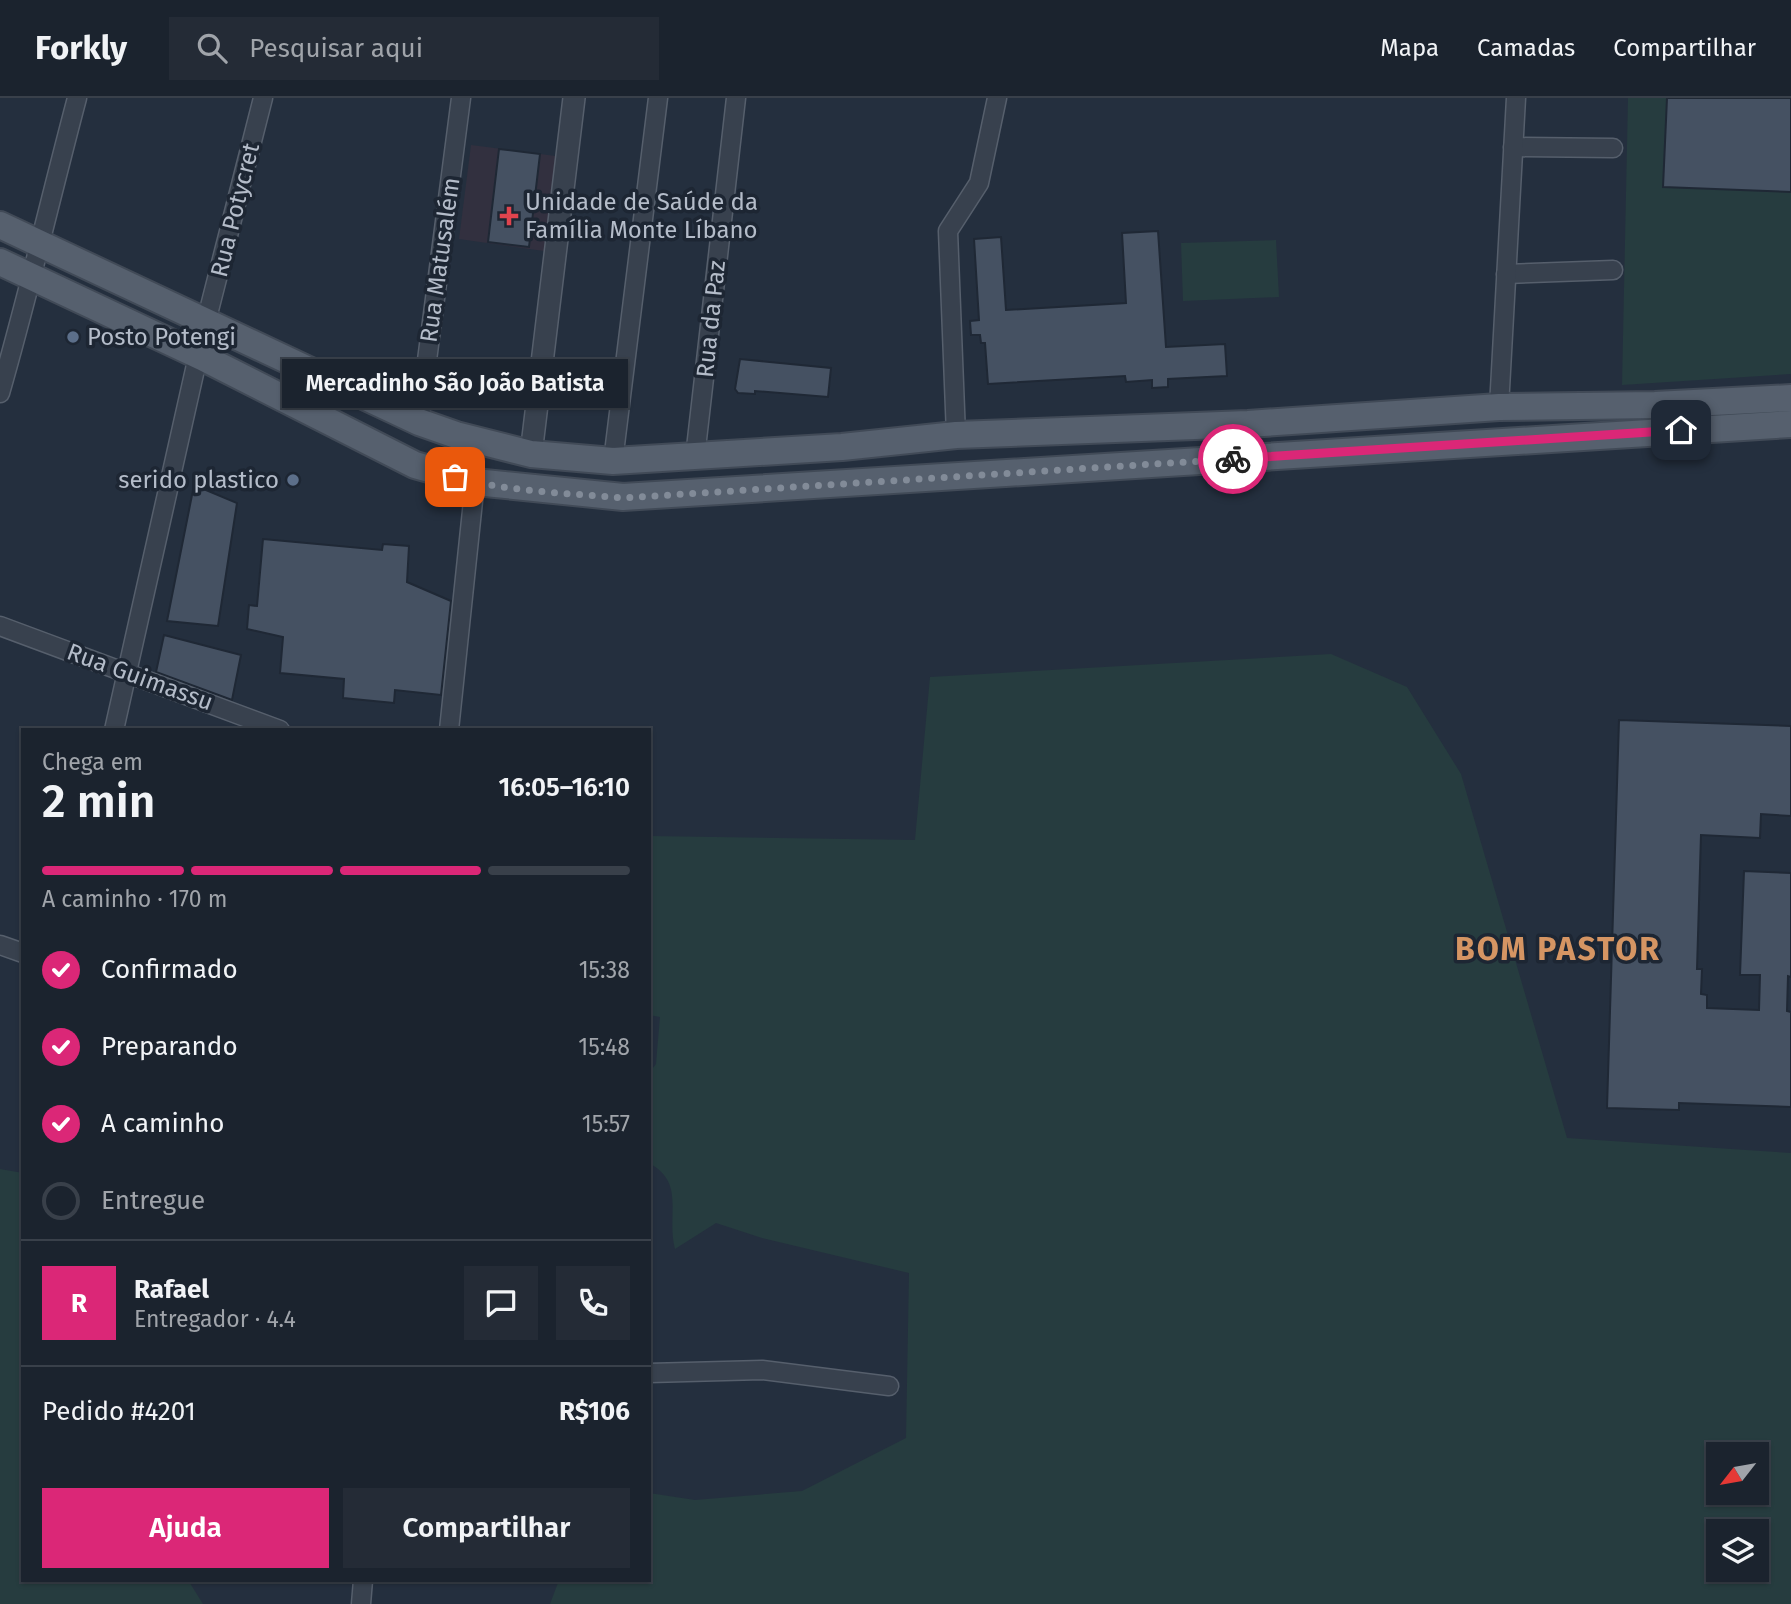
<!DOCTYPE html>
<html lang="pt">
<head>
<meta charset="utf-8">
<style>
  :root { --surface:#1b232e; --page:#242b36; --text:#f1f3f6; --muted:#a0a4aa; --line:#39404a; --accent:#db2777 }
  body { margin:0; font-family:"Fira Sans",sans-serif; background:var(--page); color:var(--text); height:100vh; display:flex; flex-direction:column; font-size:26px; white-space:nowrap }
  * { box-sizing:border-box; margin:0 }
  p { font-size:23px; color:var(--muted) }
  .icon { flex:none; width:38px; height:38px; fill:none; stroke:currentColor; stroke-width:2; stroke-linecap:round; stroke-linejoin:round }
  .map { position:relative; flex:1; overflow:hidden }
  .drawer { position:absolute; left:21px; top:630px; width:630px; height:854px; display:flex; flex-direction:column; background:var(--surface); border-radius:0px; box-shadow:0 2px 5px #0004,0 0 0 2px var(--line) }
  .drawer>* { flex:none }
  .needle { width:46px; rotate:239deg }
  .fabs { position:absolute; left:1706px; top:1344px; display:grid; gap:14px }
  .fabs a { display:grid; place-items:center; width:63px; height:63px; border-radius:0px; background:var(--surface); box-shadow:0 2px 5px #0004,0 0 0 2px var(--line); font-size:35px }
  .pin { position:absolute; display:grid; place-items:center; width:60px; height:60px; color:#fff; margin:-30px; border-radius:14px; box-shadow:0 4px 10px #0006 }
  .courier { position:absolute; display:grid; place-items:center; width:70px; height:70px; margin:-35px; border:5px solid #db2777; border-radius:50%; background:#fff; color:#222; box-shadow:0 2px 9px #0007 }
  .bubble { position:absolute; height:49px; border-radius:0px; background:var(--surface); box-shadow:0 2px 5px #0004,0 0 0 2px var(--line); font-size:23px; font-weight:600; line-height:49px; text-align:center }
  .headline em { font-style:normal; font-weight:600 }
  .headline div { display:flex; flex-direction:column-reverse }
  .headline { display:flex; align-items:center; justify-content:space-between; height:119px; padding:0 21px }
  h1 { font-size:46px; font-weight:600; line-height:52px }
  .bar { display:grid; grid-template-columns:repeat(4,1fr); gap:10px 7px; align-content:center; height:84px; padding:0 21px }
  .bar i { height:9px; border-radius:5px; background:var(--line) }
  .bar .active { background:var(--accent) }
  .bar p { grid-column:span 4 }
  .line { display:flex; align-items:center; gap:18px; padding:0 21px; border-top:2px solid var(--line) }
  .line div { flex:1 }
  .round { display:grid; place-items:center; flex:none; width:74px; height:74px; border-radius:0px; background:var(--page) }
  ol { padding:0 21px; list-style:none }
  li { display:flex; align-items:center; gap:21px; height:77px }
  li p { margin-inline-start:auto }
  li .icon { padding:7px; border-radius:50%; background:var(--accent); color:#fff; stroke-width:4 }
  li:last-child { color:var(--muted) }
  li i { width:38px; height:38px; border:4px solid var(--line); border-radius:50% }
  .cta { display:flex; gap:14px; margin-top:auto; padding:14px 21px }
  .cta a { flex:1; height:80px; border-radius:0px; background:var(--accent); color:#fff; font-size:28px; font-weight:600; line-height:80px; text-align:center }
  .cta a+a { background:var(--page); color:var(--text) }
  header { display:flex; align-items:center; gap:42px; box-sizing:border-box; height:98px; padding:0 35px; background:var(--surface); border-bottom:2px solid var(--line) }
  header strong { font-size:33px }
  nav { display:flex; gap:38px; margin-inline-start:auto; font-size:24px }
  .search { width:490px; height:63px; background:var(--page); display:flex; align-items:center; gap:18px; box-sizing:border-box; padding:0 24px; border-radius:0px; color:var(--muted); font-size:26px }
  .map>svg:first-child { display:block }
  .medical { fill:#32303f }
  .green { fill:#263c3f; fill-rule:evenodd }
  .building { fill:#455162; stroke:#1f2835; stroke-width:2 }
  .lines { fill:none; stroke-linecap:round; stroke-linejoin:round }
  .minor-casing { stroke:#565f6c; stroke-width:21 }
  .tertiary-casing { stroke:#565f6c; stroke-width:24 }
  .primary-casing { stroke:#414a57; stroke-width:30 }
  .minor { stroke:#38414e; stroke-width:18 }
  .tertiary { stroke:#38414e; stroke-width:21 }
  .primary { stroke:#56606e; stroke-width:26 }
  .done { stroke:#828b98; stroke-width:7; stroke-dasharray:0 12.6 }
  .route { stroke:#db2777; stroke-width:9 }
  .health-dot { fill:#e0444e; stroke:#1d2633; stroke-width:2.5 }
  .service-dot { fill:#5c6f8a; stroke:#1d2633; stroke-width:2.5 }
  .labels { text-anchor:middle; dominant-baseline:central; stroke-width:7; stroke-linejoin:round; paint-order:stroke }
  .poi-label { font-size:24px; fill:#b4bcc9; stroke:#1d2633; text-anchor:start }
  .street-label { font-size:24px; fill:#b4bcc9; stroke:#1d2633 }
  .district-label { font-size:32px; font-weight:bold; letter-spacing:2px; fill:#d59563; stroke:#1d2633 }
</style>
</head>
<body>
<header>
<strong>Forkly</strong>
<div class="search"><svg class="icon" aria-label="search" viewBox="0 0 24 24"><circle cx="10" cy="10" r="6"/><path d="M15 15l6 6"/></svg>Pesquisar aqui</div>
<nav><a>Mapa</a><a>Camadas</a><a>Compartilhar</a></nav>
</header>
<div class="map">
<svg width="1791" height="1506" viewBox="0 0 1791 1506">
  <rect width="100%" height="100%" fill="#242f3e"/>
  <polygon class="medical" points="471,47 563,59 551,154 459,141"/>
  <g class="green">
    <polygon points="1628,0 1791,0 1791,276 1622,287"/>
    <polygon points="1276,142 1279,199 1183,203 1181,145"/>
    <path d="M1331 556 1407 589 1461 676 1567 1040 1791 1055V1506H550L559 1482H649V1395L695 1402 802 1393 906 1340 909 1175 762 1140 716 1125 675 1151C666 1116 686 1085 649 1065V975L656 966 660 919 649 917V738L915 742 930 579ZM1757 1356V1395H1718V1356ZM1757 1433V1472H1718V1433Z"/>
    <polygon points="0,1071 23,1075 23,1482 188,1482 203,1506 0,1506"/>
  </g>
  <g class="building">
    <polygon points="1667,0 1791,0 1791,94 1663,89"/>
    <polygon points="499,51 540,56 529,149 488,144"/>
    <polygon points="1158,133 1166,249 1225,246 1227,278 1168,281 1168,289 1152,290 1152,282 1126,284 1125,278 988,286 985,245 981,245 980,237 971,237 970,223 979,222 974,141 1001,139 1006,212 1126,205 1122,135"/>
    <polygon points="740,261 831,270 828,299 755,293 755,296 738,295 735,291"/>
    <polygon points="194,387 237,405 218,528 167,523"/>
    <polygon points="263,441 382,452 383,446 409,448 407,484 451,503 441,597 395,592 394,605 343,600 344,581 280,575 283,539 247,531 249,507 257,508"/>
    <polygon points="164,537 241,557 232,602 156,574"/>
    <polygon points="1619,622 1791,628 1791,718 1761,716 1760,740 1701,737 1697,871 1702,871 1701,896 1707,897 1707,910 1759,912 1760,877 1740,877 1744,773 1791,775 1791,879 1788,878 1787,913 1791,914 1791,1009 1679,1005 1679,1012 1607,1010"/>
  </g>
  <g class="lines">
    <defs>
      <g id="minor">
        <polyline points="1513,49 1613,50"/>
        <polyline points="1506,176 1613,172"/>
        <polyline points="206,224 263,0"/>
        <path d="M0 295C28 198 51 98 77 0"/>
        <polyline points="1499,309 1516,0"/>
        <polyline points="419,324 461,0"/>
        <polyline points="956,337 948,133 979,85 997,0"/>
        <polyline points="695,359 736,0"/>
        <polyline points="613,363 658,0"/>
        <polyline points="0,528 280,632"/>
        <polyline points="114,632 198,258"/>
        <polyline points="449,632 475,384"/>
        <polyline points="0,847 23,855"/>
        <polyline points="649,1275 762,1272 889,1288"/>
        <polyline points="361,1506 363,1482"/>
      </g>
      <polyline id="tertiary" points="531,356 574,0"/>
      <g id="primary">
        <polyline points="0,127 419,324 456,337 531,356 613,363 842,349 956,337 1248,326 1499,309 1655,307 1791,300"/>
        <polyline points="0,164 202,259 415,367 475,384 623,399 1791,326"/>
      </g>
    </defs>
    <use href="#minor" class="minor-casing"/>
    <use href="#tertiary" class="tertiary-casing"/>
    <use href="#primary" class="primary-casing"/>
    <use href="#minor" class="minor"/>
    <use href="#tertiary" class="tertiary"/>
    <use href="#primary" class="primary"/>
  </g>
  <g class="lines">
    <path class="done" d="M455 379C509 394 568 395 623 400L1233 361"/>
    <polyline class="route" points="1233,361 1681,332"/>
  </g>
  <path class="health-dot" d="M505.5 107.5h7v7h7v7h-7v7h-7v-7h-7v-7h7z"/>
  <g class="service-dot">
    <circle cx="73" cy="239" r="7"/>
    <circle cx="293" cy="382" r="7"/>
  </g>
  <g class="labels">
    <g class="poi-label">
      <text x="525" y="104">Unidade de Saúde da<tspan x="525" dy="28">Família Monte Líbano</tspan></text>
      <text x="87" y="239">Posto Potengi</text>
      <text x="279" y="382" text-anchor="end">serido plastico</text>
    </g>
    <g class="street-label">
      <text transform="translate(235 112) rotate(-76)">Rua Potycret</text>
      <text transform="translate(440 162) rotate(-82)">Rua Matusalém</text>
      <text transform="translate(711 221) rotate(-84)">Rua da Paz</text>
      <text transform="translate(140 579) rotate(20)">Rua Guimassu</text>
    </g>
    <g class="district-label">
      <text x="1558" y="851">BOM PASTOR</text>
    </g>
  </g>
</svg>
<div class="fabs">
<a><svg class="needle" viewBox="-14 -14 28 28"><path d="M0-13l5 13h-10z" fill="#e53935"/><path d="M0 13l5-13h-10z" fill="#a0a4aa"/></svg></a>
<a><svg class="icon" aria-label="layers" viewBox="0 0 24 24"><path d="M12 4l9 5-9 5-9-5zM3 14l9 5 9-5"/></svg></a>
</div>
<div class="pin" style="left:455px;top:379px;background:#ea580c"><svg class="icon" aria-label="bag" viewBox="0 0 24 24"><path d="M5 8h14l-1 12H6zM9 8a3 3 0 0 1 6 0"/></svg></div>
<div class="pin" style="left:1681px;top:332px;background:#1f2937"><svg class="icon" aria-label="home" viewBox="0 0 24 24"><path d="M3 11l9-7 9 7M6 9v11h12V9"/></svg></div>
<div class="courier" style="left:1233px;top:361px"><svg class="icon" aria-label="bike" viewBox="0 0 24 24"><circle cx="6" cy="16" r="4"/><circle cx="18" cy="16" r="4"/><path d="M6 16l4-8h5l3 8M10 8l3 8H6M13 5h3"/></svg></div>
<div class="bubble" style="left:282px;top:261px;width:346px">Mercadinho São João Batista</div>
<section class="drawer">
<div class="headline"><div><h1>2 min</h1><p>Chega em</p></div><em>16:05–16:10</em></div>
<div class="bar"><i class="active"></i><i class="active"></i><i class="active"></i><i></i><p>A caminho · 170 m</p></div>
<ol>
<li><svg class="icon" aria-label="check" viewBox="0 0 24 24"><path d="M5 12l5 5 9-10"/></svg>Confirmado<p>15:38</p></li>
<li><svg class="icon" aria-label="check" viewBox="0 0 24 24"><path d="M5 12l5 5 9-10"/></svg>Preparando<p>15:48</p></li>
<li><svg class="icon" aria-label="check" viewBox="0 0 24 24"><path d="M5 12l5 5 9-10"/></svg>A caminho<p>15:57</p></li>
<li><i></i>Entregue</li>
</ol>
<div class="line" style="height:126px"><b class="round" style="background:var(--accent);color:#fff">R</b><div><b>Rafael</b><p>Entregador · 4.4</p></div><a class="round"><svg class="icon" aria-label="chat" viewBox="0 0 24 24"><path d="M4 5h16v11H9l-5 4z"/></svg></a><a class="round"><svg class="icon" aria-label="phone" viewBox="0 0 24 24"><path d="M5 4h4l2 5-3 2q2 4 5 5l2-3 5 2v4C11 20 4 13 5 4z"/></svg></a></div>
<div class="line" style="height:91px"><div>Pedido #4201</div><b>R$106</b></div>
<div class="cta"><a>Ajuda</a><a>Compartilhar</a></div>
</section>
</div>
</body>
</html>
